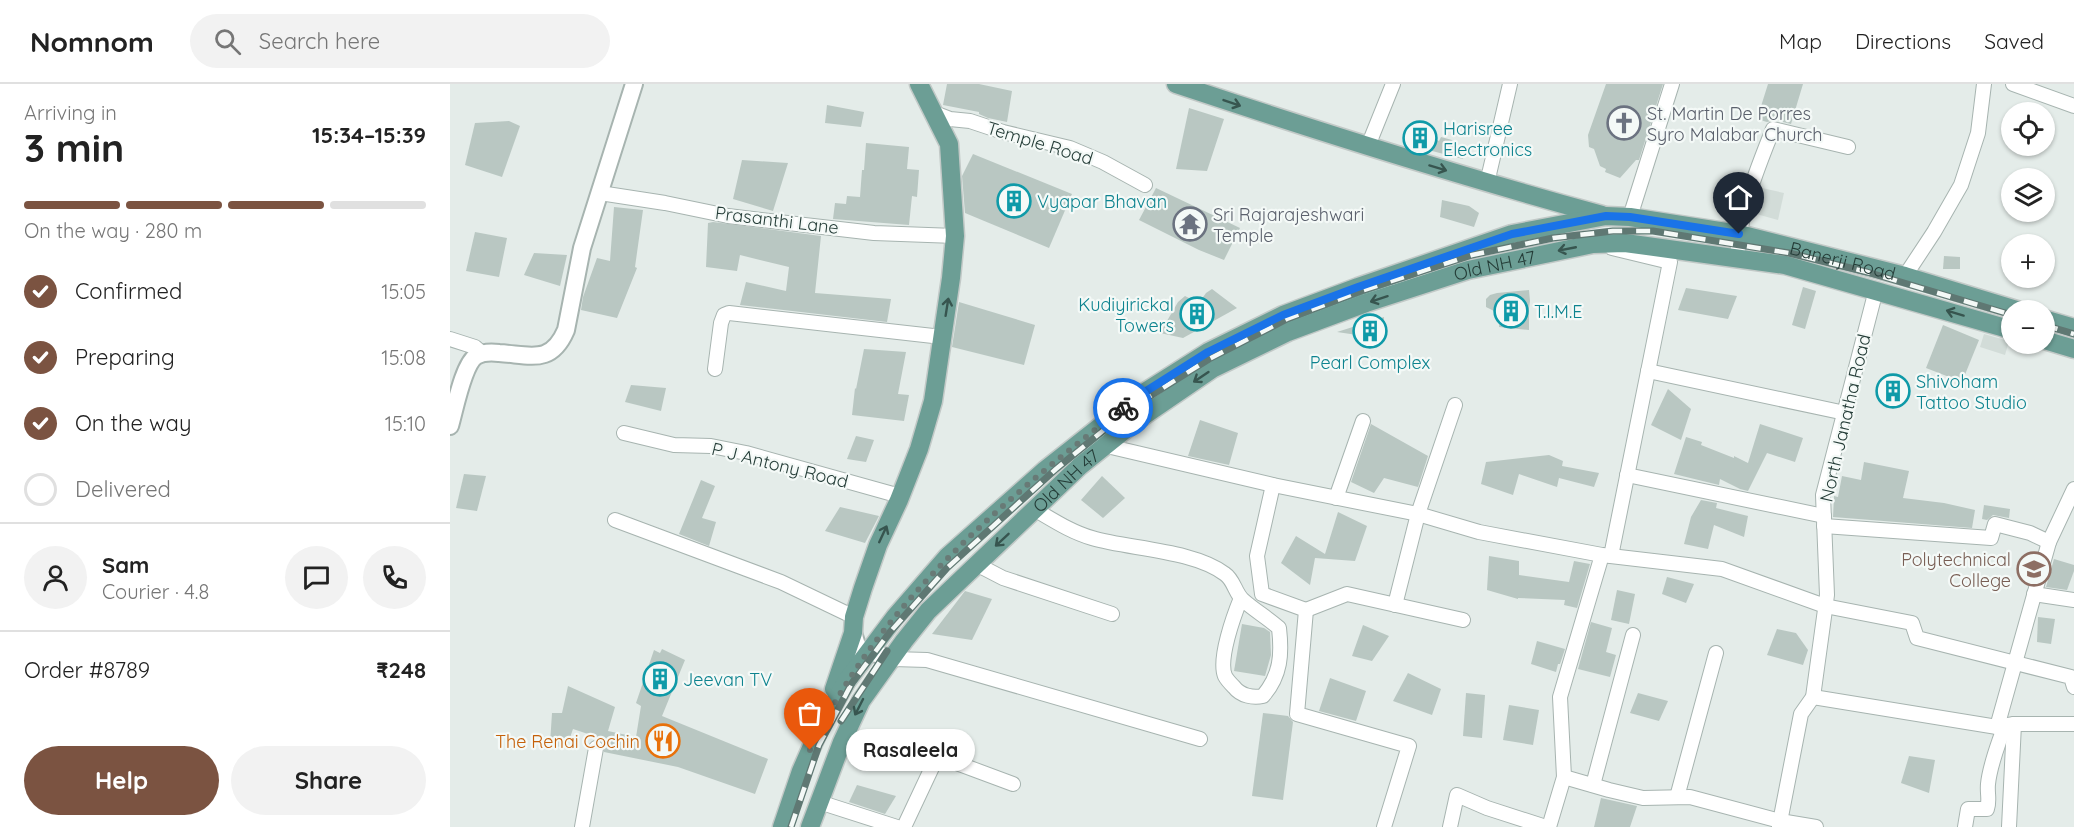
<!DOCTYPE html>
<html lang="en">
<head>
<meta charset="utf-8">
<style>
  :root { --surface:#fff; --page:#f2f2f2; --text:#222; --muted:#767676; --line:#e0e0e0; --accent:#7b5341 }
  body { margin:0; font-family:Quicksand,sans-serif; background:var(--page); color:var(--text); height:100vh; display:flex; flex-direction:column; font-size:22px; white-space:nowrap }
  * { box-sizing:border-box; margin:0 }
  p { font-size:20px; color:var(--muted) }
  .icon { flex:none; width:33px; height:33px; fill:none; stroke:currentColor; stroke-width:2; stroke-linecap:round; stroke-linejoin:round }
  .map { position:relative; flex:1; overflow:hidden }
  .drawer { display:flex; flex-direction:column; background:var(--surface); width:450px }
  .drawer>* { flex:none }
  .controls { position:absolute; left:1551px; top:18px; display:grid; gap:12px }
  .controls a { display:grid; place-items:center; width:54px; height:54px; border-radius:50%; background:var(--surface); box-shadow:0 2px 4px #0004; font-size:30px }
  .pin { position:absolute; display:grid; place-items:center; width:51px; height:51px; color:#fff; margin:-62px -26px; border-radius:50% 50% 50% 0; rotate:-45deg; box-shadow:0 0 6px #0007 }
  .pin .icon { rotate:45deg }
  .courier { position:absolute; display:grid; place-items:center; width:60px; height:60px; margin:-30px; border:4px solid #1a73e8; border-radius:50%; background:#fff; color:#222; box-shadow:0 2px 8px #0007 }
  .bubble { position:absolute; height:42px; border-radius:21px; background:var(--surface); box-shadow:0 2px 4px #0004; font-size:20px; font-weight:700; line-height:42px; text-align:center }
  .summary em { font-style:normal; font-weight:700 }
  .summary div { display:flex; flex-direction:column-reverse }
  .summary { display:flex; align-items:center; justify-content:space-between; height:102px; padding:0 24px }
  h1 { font-size:39px; font-weight:700; line-height:45px }
  .bar { display:grid; grid-template-columns:repeat(4,1fr); gap:9px 6px; align-content:center; height:72px; padding:0 24px }
  .bar i { height:8px; border-radius:4px; background:var(--line) }
  .bar .on { background:var(--accent) }
  .bar p { grid-column:span 4 }
  .line { display:flex; align-items:center; gap:15px; padding:0 24px; border-top:2px solid var(--line) }
  .line div { flex:1 }
  .round { display:grid; place-items:center; flex:none; width:63px; height:63px; border-radius:32px; background:var(--page) }
  ol { padding:0 24px; list-style:none }
  li { display:flex; align-items:center; gap:18px; height:66px }
  li p { margin-inline-start:auto }
  li .icon { padding:6px; border-radius:50%; background:var(--accent); color:#fff; stroke-width:4 }
  li:last-child { color:var(--muted) }
  li i { width:33px; height:33px; border:3px solid var(--line); border-radius:50% }
  .cta { display:flex; gap:12px; margin-top:auto; padding:12px 24px }
  .cta a { flex:1; height:69px; border-radius:36px; background:var(--accent); color:#fff; font-size:24px; font-weight:700; line-height:69px; text-align:center }
  .cta a+a { background:var(--page); color:var(--text) }
  header { display:flex; align-items:center; gap:36px; box-sizing:border-box; height:84px; padding:0 30px; background:var(--surface); border-bottom:2px solid var(--line) }
  header strong { font-size:28px }
  nav { display:flex; gap:33px; margin-inline-start:auto; font-size:21px }
  .search { width:420px; height:54px; background:var(--page); display:flex; align-items:center; gap:15px; box-sizing:border-box; padding:0 21px; border-radius:33px; color:var(--muted); font-size:22px }
  main { display:flex; flex:1; min-height:0 }
  .map>svg:first-child { display:block }
  .built { fill:#d2dcd8 }
  .building { fill:#b9c7c2 }
  .lines { fill:none; stroke-linecap:round; stroke-linejoin:round }
  .minor-casing { stroke:#a7b4b0; stroke-width:16 }
  .tertiary-casing { stroke:#a7b4b0; stroke-width:20 }
  .primary-casing { stroke:#c2c9c7; stroke-width:21 }
  .minor { stroke:#fff; stroke-width:14 }
  .tertiary { stroke:#fff; stroke-width:16 }
  .primary { stroke:#6c9e95; stroke-width:18 }
  .rail-casing { stroke:#5f7873; stroke-width:7 }
  .rail { stroke:#f4f9f7; stroke-width:4.5; stroke-dasharray:14; stroke-linecap:butt }
  .oneway { stroke:#37554f }
  .done { stroke:#687a76; stroke-width:6; stroke-dasharray:0 10.8 }
  .route { stroke:#1a73e8; stroke-width:8 }
  .labels { text-anchor:middle; dominant-baseline:central; stroke-width:4.5; stroke-linejoin:round; paint-order:stroke }
  .worship-label { font-size:18px; fill:#5b616d; stroke:#f4f9f7; text-anchor:start }
  .culture-label { font-size:18px; fill:#0d838f; stroke:#f4f9f7; text-anchor:start }
  .street-label { font-size:18px; fill:#253d38; stroke:#f4f9f7 }
  .education-label { font-size:18px; fill:#785e54; stroke:#f4f9f7; text-anchor:end }
  .food-label { font-size:18px; fill:#c56008; stroke:#f4f9f7; text-anchor:end }
</style>
</head>
<body>
<header>
<strong>Nomnom</strong>
<div class="search"><svg class="icon" aria-label="search" viewBox="0 0 24 24"><circle cx="10" cy="10" r="6"/><path d="M15 15l6 6"/></svg>Search here</div>
<nav><a>Map</a><a>Directions</a><a>Saved</a></nav>
</header>
<main>
<section class="drawer">
<div class="summary"><div><h1>3 min</h1><p>Arriving in</p></div><em>15:34–15:39</em></div>
<div class="bar"><i class="on"></i><i class="on"></i><i class="on"></i><i></i><p>On the way · 280 m</p></div>
<ol>
<li><svg class="icon" aria-label="check" viewBox="0 0 24 24"><path d="M5 12l5 5 9-10"/></svg>Confirmed<p>15:05</p></li>
<li><svg class="icon" aria-label="check" viewBox="0 0 24 24"><path d="M5 12l5 5 9-10"/></svg>Preparing<p>15:08</p></li>
<li><svg class="icon" aria-label="check" viewBox="0 0 24 24"><path d="M5 12l5 5 9-10"/></svg>On the way<p>15:10</p></li>
<li><i></i>Delivered</li>
</ol>
<div class="line" style="height:108px"><a class="round"><svg class="icon" aria-label="person" viewBox="0 0 24 24"><circle cx="12" cy="8" r="4"/><path d="M4 21q1-7 8-7t8 7"/></svg></a><div><b>Sam</b><p>Courier · 4.8</p></div><a class="round"><svg class="icon" aria-label="chat" viewBox="0 0 24 24"><path d="M4 5h16v11H9l-5 4z"/></svg></a><a class="round"><svg class="icon" aria-label="phone" viewBox="0 0 24 24"><path d="M5 4h4l2 5-3 2q2 4 5 5l2-3 5 2v4C11 20 4 13 5 4z"/></svg></a></div>
<div class="line" style="height:78px"><div>Order #8789</div><b>₹248</b></div>
<div class="cta"><a>Help</a><a>Share</a></div>
</section>
<div class="map">
<svg width="1624" height="743" viewBox="0 0 1624 743">
  <rect width="100%" height="100%" fill="#e4ece9"/>
  <g class="built">
    <polygon points="1303,102 1334,109 1328,136 1299,128"/>
    <polygon points="1534,250 1559,257 1555,271 1530,263"/>
  </g>
  <g class="building">
    <polygon points="497,0 529,0 562,7 557,38 538,34 529,30 529,28 493,21"/>
    <polygon points="1156,0 1213,0 1189,76 1186,76 1170,94 1155,88 1156,85 1150,82 1144,65 1139,63 1138,51"/>
    <polygon points="1318,0 1353,0 1341,40 1325,36 1317,38 1307,35"/>
    <polygon points="377,21 414,28 411,43 375,39"/>
    <polygon points="739,24 774,35 757,87 726,85"/>
    <polygon points="59,37 70,42 52,93 15,81 25,39"/>
    <polygon points="956,43 973,48 989,57 991,53 1002,56 1004,66 1014,71 1013,75 959,61"/>
    <polygon points="416,59 459,63 457,85 469,86 467,113 462,112 459,141 383,135 385,119 396,120 397,112 410,113 412,86 414,86"/>
    <polygon points="523,70 622,110 599,164 515,129 512,92"/>
    <polygon points="292,76 338,79 323,127 283,115"/>
    <polygon points="706,104 790,144 774,176 749,166 689,136"/>
    <polygon points="992,116 1019,122 1029,129 1024,143 990,133"/>
    <polygon points="164,123 193,126 185,183 187,184 167,234 131,226 133,213 147,174 160,177"/>
    <polygon points="263,138 371,152 365,209 441,215 437,238 290,221 296,198 336,207 339,183 290,171 287,187 256,183 258,139"/>
    <polygon points="25,148 57,154 49,193 16,187"/>
    <polygon points="84,169 117,171 110,202 74,191"/>
    <polygon points="1494,172 1510,173 1510,185 1493,185"/>
    <polygon points="1353,203 1366,207 1355,245 1342,241"/>
    <polygon points="1236,204 1287,212 1278,235 1228,226"/>
    <polygon points="762,205 787,224 733,254 710,249 728,218 735,212 749,219 756,209"/>
    <polygon points="1079,206 1080,217 1079,224 1079,246 1049,243 1050,230 1036,223 1036,215 1040,211 1047,209"/>
    <polygon points="509,218 585,241 574,281 502,263"/>
    <polygon points="934,233 934,255 887,248"/>
    <polygon points="1493,241 1529,256 1512,298 1476,284"/>
    <polygon points="414,265 456,268 448,310 459,311 454,337 402,331 405,304 406,305"/>
    <polygon points="1434,292 1459,299 1454,321 1428,315"/>
    <polygon points="181,301 216,304 211,327 175,318"/>
    <polygon points="1218,305 1241,325 1231,356 1201,341"/>
    <polygon points="750,336 788,349 779,381 738,372"/>
    <polygon points="921,340 978,372 968,403 934,394 924,409 901,398"/>
    <polygon points="1310,340 1353,354 1345,378 1317,369 1298,407 1290,405 1270,395 1269,401 1224,390 1236,353 1252,358 1251,361 1284,374 1284,372 1298,379"/>
    <polygon points="406,352 424,356 416,378 397,375"/>
    <polygon points="1099,371 1113,377 1112,382 1149,389 1144,403 1109,394 1107,403 1069,390 1063,411 1031,400 1036,378"/>
    <polygon points="1414,378 1459,387 1453,414 1494,419 1525,426 1522,444 1383,433 1384,412 1388,413 1392,392 1411,396"/>
    <polygon points="14,390 36,392 27,427 6,424"/>
    <polygon points="652,392 675,414 653,434 631,416"/>
    <polygon points="251,396 265,402 252,434 266,438 259,462 229,450"/>
    <polygon points="1251,416 1267,419 1266,424 1298,432 1294,453 1264,441 1258,465 1234,460 1241,433"/>
    <polygon points="1534,421 1560,425 1559,434 1543,431 1537,436 1532,435"/>
    <polygon points="390,423 429,432 415,459 375,447"/>
    <polygon points="888,428 917,442 905,477 865,474 860,501 831,479 846,452 875,470"/>
    <polygon points="1039,472 1069,477 1069,491 1119,498 1124,477 1140,480 1127,524 1114,521 1115,516 1068,514 1068,515 1037,506"/>
    <polygon points="1604,475 1624,481 1624,487 1617,506 1596,503"/>
    <polygon points="1217,493 1244,500 1236,519 1212,510"/>
    <polygon points="1167,506 1185,510 1179,540 1161,536"/>
    <polygon points="515,507 542,515 522,556 482,550"/>
    <polygon points="1588,533 1605,535 1601,560 1587,558"/>
    <polygon points="1141,538 1162,544 1156,568 1166,571 1160,593 1128,585"/>
    <polygon points="792,540 814,544 820,548 821,571 815,592 784,587"/>
    <polygon points="913,541 939,552 922,577 902,572"/>
    <polygon points="1327,545 1346,549 1358,566 1353,581 1317,571"/>
    <polygon points="1087,557 1115,565 1110,580 1108,580 1106,588 1081,580"/>
    <polygon points="212,565 235,576 212,632 318,675 305,710 228,683 154,668 153,655 123,645 116,665 100,660 102,629 112,629 118,602 165,623 158,647 186,653 191,622 186,619 204,566 210,569"/>
    <polygon points="958,589 991,605 982,631 943,617"/>
    <polygon points="880,594 916,607 906,637 869,627"/>
    <polygon points="1016,609 1035,611 1032,654 1013,652"/>
    <polygon points="1188,609 1218,617 1209,637 1180,629"/>
    <polygon points="1059,621 1089,626 1083,661 1053,656"/>
    <polygon points="813,629 838,632 843,638 833,716 802,712"/>
    <polygon points="1459,672 1485,676 1479,709 1451,699"/>
    <polygon points="407,701 446,712 435,730 399,718"/>
    <polygon points="1151,714 1187,722 1180,743 1144,743"/>
  </g>
  <g class="lines">
    <defs>
      <g id="minor">
        <polyline points="1563,0 1624,22"/>
        <polyline points="482,28 500,35 520,37 553,48 620,64 653,78 695,101"/>
        <polyline points="918,62 943,0"/>
        <polyline points="1037,99 1060,0"/>
        <polyline points="150,109 215,119 278,132 424,149 505,152"/>
        <polyline points="1180,133 1222,0"/>
        <path d="M1287 173C1291 125 1305 90 1323 45L1398 63"/>
        <polyline points="1455,192 1484,148 1511,101 1528,49 1534,0"/>
        <polyline points="0,255 25,263 33,270"/>
        <polyline points="265,285 271,239 274,231 279,229 492,253"/>
        <polyline points="1198,287 1395,329"/>
        <polyline points="174,349 224,361 261,362 296,369 450,412"/>
        <polyline points="657,362 823,401 968,430 1029,448 1152,471 1272,485 1375,522 1462,539 1467,554 1621,593 1624,603"/>
        <polyline points="1177,391 1374,432"/>
        <polyline points="823,401 807,472 812,510 856,526 847,630 959,662 934,743"/>
        <polyline points="886,414 913,337"/>
        <path d="M584 425C603 436 621 448 642 454 679 465 743 466 775 490 784 496 785 509 793 516 804 526 818 534 829 544 832 570 831 591 813 612 803 614 791 612 784 603 781 600 777 596 775 592 768 575 784 531 791 514"/>
        <polyline points="165,436 331,498 404,533"/>
        <polyline points="1374,442 1541,454 1545,440 1580,449 1599,458"/>
        <polyline points="1161,472 1220,178 1162,164"/>
        <polyline points="526,480 553,494 662,530"/>
        <polyline points="1584,510 1624,516"/>
        <polyline points="945,521 968,430 1005,321"/>
        <polyline points="856,526 897,510 1013,536"/>
        <polyline points="443,575 477,576 750,655"/>
        <polyline points="1363,613 1547,643 1564,640 1624,640"/>
        <polyline points="1547,643 1599,458 1624,405"/>
        <polyline points="1114,693 1159,706 1193,714 1240,713 1330,737 1366,743"/>
        <polyline points="1143,701 1183,551"/>
        <polyline points="1227,713 1266,569"/>
        <polyline points="369,718 447,743"/>
        <polyline points="132,743 146,664"/>
        <polyline points="454,743 485,677 493,674 563,700"/>
        <polyline points="1000,743 1007,711 1037,724 1096,743"/>
        <polyline points="1099,743 1114,693 1110,613 1152,471"/>
        <polyline points="1329,743 1351,630 1363,613 1377,511 1373,411 1426,206"/>
        <path d="M1515 743 1518 725H1537C1540 717 1537 709 1538 700 1540 680 1548 662 1554 643"/>
        <polyline points="1559,743 1564,640"/>
      </g>
      <g id="tertiary">
        <path d="M0 342C5 325 13 281 26 272 33 268 41 268 49 269 81 271 101 281 116 246L132 164 184 0"/>
        <polyline points="403,549 408,564 443,575"/>
      </g>
      <g id="primary">
        <path d="M726 0C867 47 1009 92 1152 131"/>
        <polyline points="1594,235 1624,244"/>
        <polyline points="1594,256 1624,265"/>
        <polyline points="384,605 403,549 404,533 413,504 428,461 449,416 469,365 483,317 501,194 505,152 499,60 469,0"/>
        <path id="s1" d="M332 743 351 687 369 646 396 598 445 533 498 472 595 386 690 311 758 268 833 231 908 203 1062 150 1156 132 1180 133 1289 150 1455 192 1567 226"/>
        <path id="s2" d="M360 743 392 658 411 617 454 557 478 527 630 382 686 337 762 285 838 248 916 219 1018 186 1143 160 1175 159 1335 181 1562 246"/>
      </g>
    </defs>
    <use href="#minor" class="minor-casing"/>
    <use href="#tertiary" class="tertiary-casing"/>
    <use href="#primary" class="primary-casing"/>
    <use href="#minor" class="minor"/>
    <use href="#tertiary" class="tertiary"/>
    <use href="#primary" class="primary"/>
    <defs>
      <g id="rail">
        <polyline points="1594,241 1624,250"/>
        <polyline points="391,637 437,567"/>
        <polyline points="341,743 369,661 402,599 440,548 497,484 606,385 681,324 759,275 837,235 911,207 1022,171 1103,154 1163,147 1203,147 1339,169 1417,188 1562,231"/>
      </g>
    </defs>
    <use href="#rail" class="rail-casing"/>
    <use href="#rail" class="rail"/>
  </g>
  <defs><path id="oneway-shaft" d="M-6 0H5M1.5-3L5.5 0L1.5 3" fill="none" stroke-width="1.6" stroke-linecap="round" stroke-linejoin="round" transform="scale(1.5)"/></defs>
  <g class="oneway">
    <use href="#oneway-shaft" transform="translate(782 19) rotate(19)"/>
    <use href="#oneway-shaft" transform="translate(988 84) rotate(17)"/>
    <use href="#oneway-shaft" transform="translate(1117 165) rotate(169)"/>
    <use href="#oneway-shaft" transform="translate(929 215) rotate(162)"/>
    <use href="#oneway-shaft" transform="translate(497 223) rotate(-81)"/>
    <use href="#oneway-shaft" transform="translate(1505 229) rotate(-163)"/>
    <use href="#oneway-shaft" transform="translate(751 293) rotate(146)"/>
    <use href="#oneway-shaft" transform="translate(433 450) rotate(-65)"/>
    <use href="#oneway-shaft" transform="translate(552 456) rotate(137)"/>
    <use href="#oneway-shaft" transform="translate(409 623) rotate(117)"/>
  </g>
  <g class="lines">
    <path class="done" d="M360 666C427 522 550 419 673 324"/>
    <polyline class="route" points="673,324 690,311 758,268 833,231 908,203 1062,150 1156,132 1180,133 1289,150"/>
  </g>
  <defs>
    <symbol id="church-ring" viewBox="-11 -11 22 22"><circle r="9.5" fill="#f4f9f7" stroke="#6b7280" stroke-width="1.5"/><path d="M-1.2-6h2.4v3.5h3.3v2.4h-3.3V6h-2.4V-.1h-3.3v-2.4h3.3Z" fill="#6b7280"/></symbol>
    <symbol id="building-ring" viewBox="-11 -11 22 22"><circle r="9.5" fill="#f4f9f7" stroke="#0f9aa8" stroke-width="1.5"/><path d="M-4-6H4V6H1V3H-1V6H-4ZM-2.5-4.3h1.7v1.8h-1.7ZM.8-4.3h1.7v1.8H.8ZM-2.5-1h1.7V.8h-1.7ZM.8-1h1.7V.8H.8Z" fill="#0f9aa8"/></symbol>
    <symbol id="temple-ring" viewBox="-11 -11 22 22"><circle r="9.5" fill="#f4f9f7" stroke="#6b7280" stroke-width="1.5"/><path d="M0-6L5-2H3V0L6.5 2.5H4V6H1.5V3h-3V6H-4V2.5H-6.5L-3 0V-2H-5Z" fill="#6b7280"/></symbol>
    <symbol id="school-ring" viewBox="-11 -11 22 22"><circle r="9.5" fill="#f4f9f7" stroke="#8d6e63" stroke-width="1.5"/><path d="M0-5L7-2L0 1L-7-2ZM-4 1L0 2.5L4 1V4Q0 6-4 4Z" fill="#8d6e63"/></symbol>
    <symbol id="restaurant-ring" viewBox="-11 -11 22 22"><circle r="9.5" fill="#f4f9f7" stroke="#e8710a" stroke-width="1.5"/><path d="M-5-6h1v4h1v-4h1v4h1v-4h1v5L-1.5 .5V6h-2V.5L-5-1ZM5-6V6H3V1.5H1.5Q1.5-4 5-6Z" fill="#e8710a"/></symbol>
  </defs>
  <g fill-rule="evenodd">
    <use href="#church-ring" x="1155" y="20" width="38" height="38"/>
    <use href="#building-ring" x="951" y="35" width="38" height="38"/>
    <use href="#building-ring" x="545" y="98" width="38" height="38"/>
    <use href="#temple-ring" x="721" y="121" width="38" height="38"/>
    <use href="#building-ring" x="1042" y="208" width="38" height="38"/>
    <use href="#building-ring" x="728" y="211" width="38" height="38"/>
    <use href="#building-ring" x="901" y="228" width="38" height="38"/>
    <use href="#building-ring" x="1424" y="288" width="38" height="38"/>
    <use href="#school-ring" x="1565" y="466" width="38" height="38"/>
    <use href="#building-ring" x="191" y="576" width="38" height="38"/>
    <use href="#restaurant-ring" x="194" y="638" width="38" height="38"/>
  </g>
  <g class="labels">
    <g class="worship-label">
      <text x="1197" y="29">St. Martin De Porres<tspan x="1197" dy="21">Syro Malabar Church</tspan></text>
      <text x="763" y="130">Sri Rajarajeshwari<tspan x="763" dy="21">Temple</tspan></text>
    </g>
    <g class="culture-label">
      <text x="993" y="44">Harisree<tspan x="993" dy="21">Electronics</tspan></text>
      <text x="587" y="117">Vyapar Bhavan</text>
      <text x="724" y="220" text-anchor="end">Kudiyirickal<tspan x="724" dy="21">Towers</tspan></text>
      <text x="1084" y="227">T.I.M.E</text>
      <text x="920" y="278" text-anchor="middle">Pearl Complex</text>
      <text x="1466" y="297">Shivoham<tspan x="1466" dy="21">Tattoo Studio</tspan></text>
      <text x="233" y="595">Jeevan TV</text>
    </g>
    <g class="street-label">
      <text transform="translate(590 59) rotate(17)">Temple Road</text>
      <text transform="translate(327 136) rotate(7)">Prasanthi Lane</text>
      <text stroke="none"><textPath href="#s1" startOffset="1316">Banerji Road</textPath></text>
      <text stroke="none"><textPath href="#s2" startOffset="924">Old NH 47</textPath></text>
      <text transform="translate(1395 334) rotate(-77)">North Janatha Road</text>
      <text transform="translate(330 381) rotate(14)">P J Antony Road</text>
      <text stroke="none"><textPath href="#s2" startOffset="438">Old NH 47</textPath></text>
    </g>
    <g class="education-label">
      <text x="1561" y="475">Polytechnical<tspan x="1561" dy="21">College</tspan></text>
    </g>
    <g class="food-label">
      <text x="190" y="657">The Renai Cochin</text>
    </g>
  </g>
</svg>
<div class="controls">
<a><svg class="icon" aria-label="locate" viewBox="0 0 24 24"><circle cx="12" cy="12" r="6"/><path d="M12 2v4M12 18v4M2 12h4M18 12h4"/></svg></a>
<a><svg class="icon" aria-label="layers" viewBox="0 0 24 24"><path d="M12 4l9 5-9 5-9-5zM3 14l9 5 9-5"/></svg></a>
<a>+</a>
<a>−</a>
</div>
<div class="pin" style="left:360px;top:666px;background:#ea580c"><svg class="icon" aria-label="bag" viewBox="0 0 24 24"><path d="M5 8h14l-1 12H6zM9 8a3 3 0 0 1 6 0"/></svg></div>
<div class="pin" style="left:1289px;top:150px;background:#1f2937"><svg class="icon" aria-label="home" viewBox="0 0 24 24"><path d="M3 11l9-7 9 7M6 9v11h12V9"/></svg></div>
<div class="courier" style="left:673px;top:324px"><svg class="icon" aria-label="bike" viewBox="0 0 24 24"><circle cx="6" cy="16" r="4"/><circle cx="18" cy="16" r="4"/><path d="M6 16l4-8h5l3 8M10 8l3 8H6M13 5h3"/></svg></div>
<div class="bubble" style="left:396px;top:645px;width:129px">Rasaleela</div>
</div>
</main>
</body>
</html>
